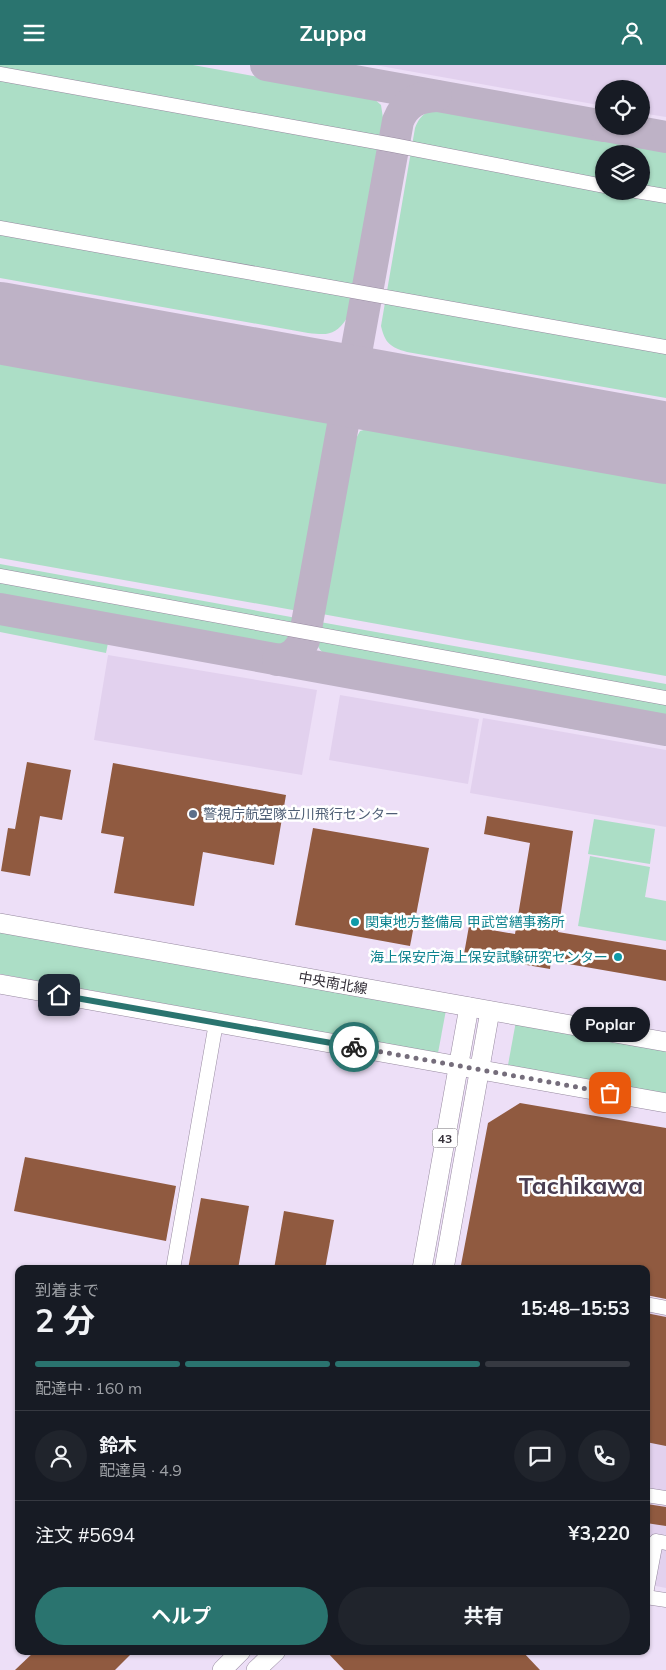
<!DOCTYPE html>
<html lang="ja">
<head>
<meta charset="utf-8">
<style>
  :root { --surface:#171b24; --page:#20242c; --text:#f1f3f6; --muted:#9ea1a6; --line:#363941; --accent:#2a746f }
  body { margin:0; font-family:Mulish,"Noto Sans JP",sans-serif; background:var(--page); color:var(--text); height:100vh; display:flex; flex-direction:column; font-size:19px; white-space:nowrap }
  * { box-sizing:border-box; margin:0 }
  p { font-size:16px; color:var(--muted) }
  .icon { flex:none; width:28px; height:28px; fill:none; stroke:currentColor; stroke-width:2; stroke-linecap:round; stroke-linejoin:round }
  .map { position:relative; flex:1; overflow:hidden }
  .drawer { position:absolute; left:15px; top:1200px; width:635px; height:390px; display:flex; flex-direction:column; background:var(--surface); border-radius:10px; box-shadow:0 1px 4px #0004 }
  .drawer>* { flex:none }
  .controls { position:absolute; left:595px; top:15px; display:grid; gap:10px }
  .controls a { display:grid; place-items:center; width:55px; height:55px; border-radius:50%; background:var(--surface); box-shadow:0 1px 4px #0004; font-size:25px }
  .pin { position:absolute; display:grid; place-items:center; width:42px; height:42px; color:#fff; margin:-21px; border-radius:10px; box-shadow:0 2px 8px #0006 }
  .courier { position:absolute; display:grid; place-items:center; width:50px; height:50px; margin:-25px; border:4px solid #2a746f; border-radius:50%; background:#fff; color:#222; box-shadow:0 1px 6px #0007 }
  .bubble { position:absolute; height:35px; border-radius:18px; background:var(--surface); box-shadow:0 1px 4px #0004; font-size:16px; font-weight:700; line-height:35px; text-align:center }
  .summary em { font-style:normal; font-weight:700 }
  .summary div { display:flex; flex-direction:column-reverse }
  .summary { display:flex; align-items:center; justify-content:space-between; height:85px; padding:0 20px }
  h1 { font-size:32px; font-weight:700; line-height:38px }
  .bar { display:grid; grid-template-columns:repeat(4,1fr); gap:8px 5px; align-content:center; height:60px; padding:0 20px }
  .bar i { height:6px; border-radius:4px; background:var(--line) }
  .bar .on { background:var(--accent) }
  .bar p { grid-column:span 4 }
  .line { display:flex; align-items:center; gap:12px; padding:0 20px; border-top:1px solid var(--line) }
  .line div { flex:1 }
  .round { display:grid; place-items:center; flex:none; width:52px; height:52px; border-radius:26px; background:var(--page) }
  .primary-button { display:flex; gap:10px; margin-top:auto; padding:10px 20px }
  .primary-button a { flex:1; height:58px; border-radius:30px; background:var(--accent); color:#fff; font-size:20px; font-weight:700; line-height:58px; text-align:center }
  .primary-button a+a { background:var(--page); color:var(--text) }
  header { display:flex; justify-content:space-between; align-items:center; height:65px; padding:0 20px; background:var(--accent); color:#fff; font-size:22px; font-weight:700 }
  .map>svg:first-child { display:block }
  .built { fill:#e2d1ee }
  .green { fill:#acdec6; fill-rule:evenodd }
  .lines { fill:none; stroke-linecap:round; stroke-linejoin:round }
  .taxiway { stroke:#beb2c6; stroke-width:32 }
  .runway { stroke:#beb2c6; stroke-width:82 }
  .building { fill:#905a40 }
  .minor-casing { stroke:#96899f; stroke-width:15 }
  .major-casing { stroke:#96899f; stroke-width:20 }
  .minor { stroke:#fff; stroke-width:14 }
  .major { stroke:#fff; stroke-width:19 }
  .done { stroke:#756d7b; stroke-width:5; stroke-dasharray:0 9 }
  .route { stroke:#2a746f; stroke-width:6 }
  .service-dot { fill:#5c6f8a; stroke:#fff; stroke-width:2 }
  .culture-dot { fill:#0f9aa8; stroke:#fff; stroke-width:2 }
  .labels { text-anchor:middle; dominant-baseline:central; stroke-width:5; stroke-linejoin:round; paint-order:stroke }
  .shield { fill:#fff; stroke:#716d74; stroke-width:1 }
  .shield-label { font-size:12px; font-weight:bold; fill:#342f38 }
  .service-label { font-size:14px; fill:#4e5e75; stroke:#fff; text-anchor:start }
  .culture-label { font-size:14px; fill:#0d838f; stroke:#fff; text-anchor:start }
  .street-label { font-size:14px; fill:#342f38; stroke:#fff }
  .town-label { font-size:24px; font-weight:bold; fill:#4a3e52; stroke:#fff }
</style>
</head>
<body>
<header><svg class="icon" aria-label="menu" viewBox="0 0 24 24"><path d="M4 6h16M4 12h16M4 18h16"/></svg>Zuppa<svg class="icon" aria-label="person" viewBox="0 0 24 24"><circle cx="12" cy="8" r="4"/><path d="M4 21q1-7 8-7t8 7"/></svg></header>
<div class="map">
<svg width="666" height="1605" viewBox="0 0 666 1605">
  <rect width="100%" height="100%" fill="#eddff7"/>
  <g class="built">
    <polygon points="375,0 666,0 666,52 641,48 641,24 604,24 604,41"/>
    <polygon points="108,590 317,625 302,710 94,675"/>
    <polygon points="340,630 479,654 468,719 329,695"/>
    <polygon points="483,653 666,685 666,762 470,728"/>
    <polygon points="646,1234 666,1237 666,1523 646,1519"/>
  </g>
  <g class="green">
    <path d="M0 0H193L373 33 381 40 383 53 347 253C335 271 328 270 308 268L0 213Z"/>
    <path d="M442 45 666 85V333L407 287C390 282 385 278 381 261L415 63C421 48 427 46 442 45ZM604 89H641V126H604Z"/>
    <polygon points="0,296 322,354 331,358 334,374 304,547 0,493"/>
    <polygon points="371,363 666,416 666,611 322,549 351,383 360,366"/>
    <polygon points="0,499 302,554 301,563 0,508"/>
    <polygon points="0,514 300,567 294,580 281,583 0,533"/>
    <polygon points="0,551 109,573 106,588 0,567"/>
    <polygon points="320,557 666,619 666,628 319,566"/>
    <path d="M317 572 666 635V652L331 591C320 587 317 584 317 572Z"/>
    <polygon points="481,637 522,644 520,654 479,647"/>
    <polygon points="535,646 585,655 583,666 533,656"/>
    <polygon points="596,657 646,667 644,676 594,667"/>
    <polygon points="594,754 655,764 650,799 588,789"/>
    <polygon points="590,791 650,802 645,832 666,836 666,876 578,861"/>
    <polygon points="0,864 446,945 438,988 0,909"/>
    <polygon points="516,956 666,983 666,1029 508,1000"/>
  </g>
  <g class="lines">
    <g class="taxiway">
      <polyline points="266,0 604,61"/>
      <polyline points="606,61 666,72"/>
      <polyline points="0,544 666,665"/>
      <path d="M278 595C291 594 299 587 304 575L398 56C405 38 418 32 436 31"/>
    </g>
    <polyline class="runway" points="0,258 666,378"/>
  </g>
  <g class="building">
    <polygon points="27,697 71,705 62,755 40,751 30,811 1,806 8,763 15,764"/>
    <polygon points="113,698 286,730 274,800 203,787 194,841 114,828 124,772 101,768"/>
    <polygon points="487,751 573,766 558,867 666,885 666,916 551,896 550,904 464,889 469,861 515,869 530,778 484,769"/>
    <polygon points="313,763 429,783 410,881 295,860"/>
    <polygon points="520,1038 666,1063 666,1234 646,1230 646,1204 481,1204 461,1200 488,1058"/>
    <polygon points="25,1092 176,1121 166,1176 14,1146"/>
    <polygon points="201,1133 249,1141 238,1204 188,1204"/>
    <polygon points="284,1146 334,1155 325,1204 274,1204"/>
    <polygon points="646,1248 666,1252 666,1381 646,1377"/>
    <polygon points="647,1439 666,1442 666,1461 646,1458"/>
    <polygon points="35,1586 134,1586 115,1605 15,1605"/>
    <polygon points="326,1586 522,1586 540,1605 344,1605"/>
  </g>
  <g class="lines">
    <defs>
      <g id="minor">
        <polyline points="0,9 393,80 604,121"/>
        <polyline points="636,126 666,131"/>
        <polyline points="0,163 666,282"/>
        <polyline points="0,511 666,633"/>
        <polyline points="173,1204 216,958"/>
        <polyline points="646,1239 666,1243"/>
        <polyline points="646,1430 666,1433"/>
        <polyline points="646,1529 656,1476 666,1478"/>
        <polyline points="646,1532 666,1535"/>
      </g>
      <g id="major">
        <polyline points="0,858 666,977"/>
        <polyline points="0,919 666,1038"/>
        <polyline points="422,1204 469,942"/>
        <polyline points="444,1204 490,946"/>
        <polyline points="222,1605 241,1586"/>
        <polyline points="256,1605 276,1586"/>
      </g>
    </defs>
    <use href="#minor" class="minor-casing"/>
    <use href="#major" class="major-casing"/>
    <use href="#minor" class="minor"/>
    <use href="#major" class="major"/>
  </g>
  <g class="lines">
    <polyline class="done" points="354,982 610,1028"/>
    <polyline class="route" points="59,930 354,982"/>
  </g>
  <circle class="service-dot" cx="193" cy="749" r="5"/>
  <g class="culture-dot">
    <circle cx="355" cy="857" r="5"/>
    <circle cx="618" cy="892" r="5"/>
  </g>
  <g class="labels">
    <rect class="shield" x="432.5" y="1063.5" width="25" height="19" rx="4"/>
    <g class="shield-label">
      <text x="445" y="1073">43</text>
    </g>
    <g class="service-label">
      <text x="203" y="749">警視庁航空隊立川飛行センター</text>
    </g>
    <g class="culture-label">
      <text x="365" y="857">関東地方整備局 甲武営繕事務所</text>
      <text x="608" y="892" text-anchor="end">海上保安庁海上保安試験研究センター</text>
    </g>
    <g class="street-label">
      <text transform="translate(333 918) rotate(10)">中央南北線</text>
    </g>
    <g class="town-label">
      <text x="581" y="1120">Tachikawa</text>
    </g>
  </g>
</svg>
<div class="controls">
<a><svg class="icon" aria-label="locate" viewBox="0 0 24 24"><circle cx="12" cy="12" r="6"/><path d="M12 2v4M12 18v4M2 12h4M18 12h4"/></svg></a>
<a><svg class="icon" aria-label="layers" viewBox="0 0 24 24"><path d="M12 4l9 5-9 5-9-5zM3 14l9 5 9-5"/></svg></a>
</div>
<div class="pin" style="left:610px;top:1028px;background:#ea580c"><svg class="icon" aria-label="bag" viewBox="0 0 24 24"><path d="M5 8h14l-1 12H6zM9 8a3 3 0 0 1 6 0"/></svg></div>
<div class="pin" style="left:59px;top:930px;background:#1f2937"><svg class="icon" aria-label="home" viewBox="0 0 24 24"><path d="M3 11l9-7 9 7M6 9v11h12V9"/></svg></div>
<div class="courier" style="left:354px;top:982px"><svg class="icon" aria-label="bike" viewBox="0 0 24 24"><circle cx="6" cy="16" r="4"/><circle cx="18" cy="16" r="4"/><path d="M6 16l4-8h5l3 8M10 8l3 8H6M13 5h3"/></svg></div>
<div class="bubble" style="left:570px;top:942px;width:80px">Poplar</div>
<section class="drawer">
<div class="summary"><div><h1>2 分</h1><p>到着まで</p></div><em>15:48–15:53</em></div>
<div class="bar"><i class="on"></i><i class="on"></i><i class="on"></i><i></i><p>配達中 · 160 m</p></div>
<div class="line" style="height:90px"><a class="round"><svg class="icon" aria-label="person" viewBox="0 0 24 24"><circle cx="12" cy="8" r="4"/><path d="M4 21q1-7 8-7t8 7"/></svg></a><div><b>鈴木</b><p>配達員 · 4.9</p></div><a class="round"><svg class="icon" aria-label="chat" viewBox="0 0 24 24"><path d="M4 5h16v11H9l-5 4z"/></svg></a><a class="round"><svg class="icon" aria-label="phone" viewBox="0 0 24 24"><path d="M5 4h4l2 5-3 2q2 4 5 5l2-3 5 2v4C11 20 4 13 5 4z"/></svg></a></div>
<div class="line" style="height:65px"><div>注文 #5694</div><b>¥3,220</b></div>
<div class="primary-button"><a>ヘルプ</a><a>共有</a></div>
</section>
</div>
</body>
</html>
